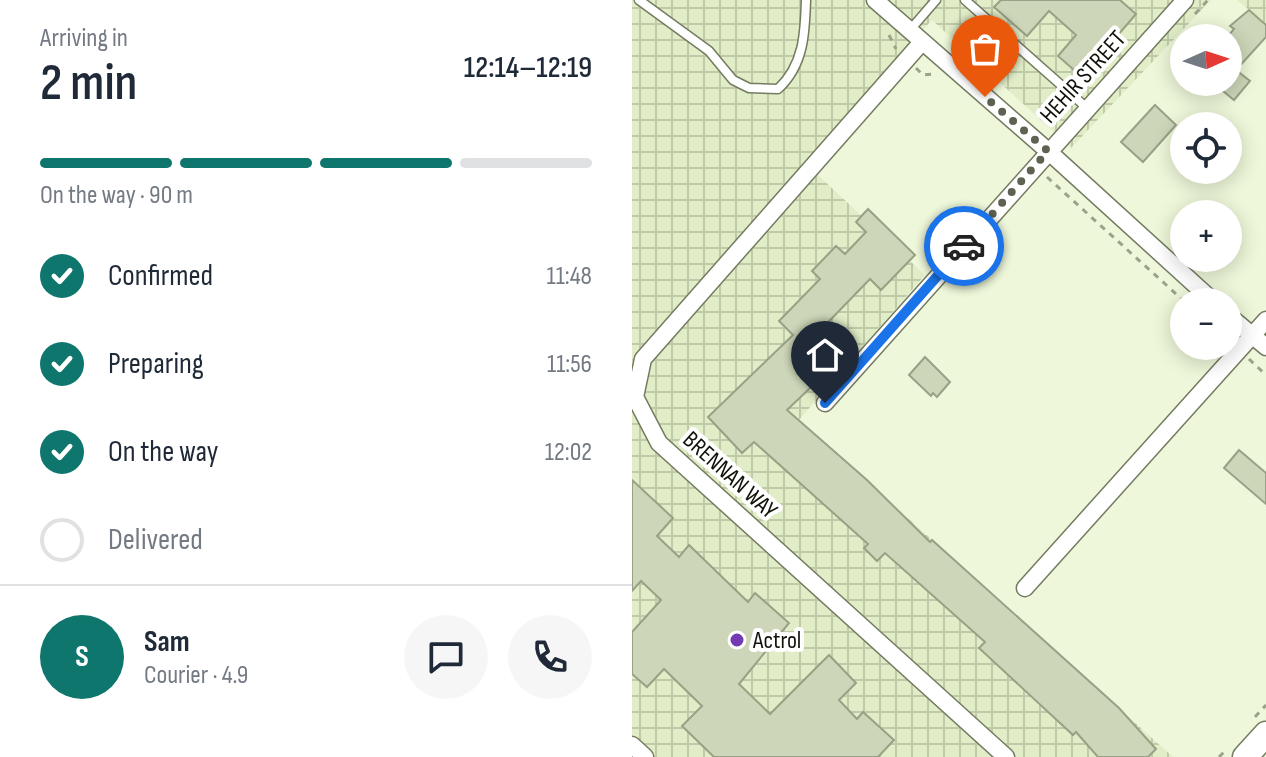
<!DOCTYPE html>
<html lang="en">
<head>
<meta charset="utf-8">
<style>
  :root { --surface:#fff; --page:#f6f6f7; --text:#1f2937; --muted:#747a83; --line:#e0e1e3; --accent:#0f766e }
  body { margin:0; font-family:"Sofia Sans Condensed",sans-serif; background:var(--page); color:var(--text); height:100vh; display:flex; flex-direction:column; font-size:30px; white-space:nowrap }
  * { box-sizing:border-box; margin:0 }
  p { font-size:26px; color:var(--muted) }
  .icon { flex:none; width:44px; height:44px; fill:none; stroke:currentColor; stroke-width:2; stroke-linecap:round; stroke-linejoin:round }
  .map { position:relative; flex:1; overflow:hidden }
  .panel { display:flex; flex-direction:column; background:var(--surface); width:632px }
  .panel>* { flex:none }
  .needle { width:52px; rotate:87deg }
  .buttons { position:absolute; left:538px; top:24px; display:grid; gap:16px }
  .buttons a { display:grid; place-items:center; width:72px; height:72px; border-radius:50%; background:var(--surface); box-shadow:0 4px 20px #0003; font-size:40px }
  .pin { position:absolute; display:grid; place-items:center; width:68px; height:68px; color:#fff; margin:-82px -34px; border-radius:50% 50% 50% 0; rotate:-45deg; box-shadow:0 0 8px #0007 }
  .pin .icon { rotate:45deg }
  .courier { position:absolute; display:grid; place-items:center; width:80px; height:80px; margin:-40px; border:6px solid #1a73e8; border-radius:50%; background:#fff; color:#222; box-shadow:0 2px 10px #0007 }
  .summary em { font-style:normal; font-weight:600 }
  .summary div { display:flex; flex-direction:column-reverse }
  .summary { display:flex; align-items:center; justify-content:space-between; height:136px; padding:0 40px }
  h1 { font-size:52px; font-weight:600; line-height:60px }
  .bar { display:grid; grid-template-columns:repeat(4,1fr); gap:12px 8px; align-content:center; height:96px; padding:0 40px }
  .bar i { height:10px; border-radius:6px; background:var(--line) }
  .bar .current { background:var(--accent) }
  .bar p { grid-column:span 4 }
  .line { display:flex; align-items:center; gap:20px; padding:0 40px; border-top:2px solid var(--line) }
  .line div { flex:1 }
  .round { display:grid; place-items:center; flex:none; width:84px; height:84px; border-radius:42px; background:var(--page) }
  ol { padding:0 40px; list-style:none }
  li { display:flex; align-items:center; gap:24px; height:88px }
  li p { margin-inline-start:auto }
  li .icon { padding:8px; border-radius:50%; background:var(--accent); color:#fff; stroke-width:4 }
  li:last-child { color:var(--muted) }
  li i { width:44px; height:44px; border:4px solid var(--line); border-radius:50% }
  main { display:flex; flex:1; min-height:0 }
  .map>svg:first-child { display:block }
  .industrial { fill:url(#industrial-grid) }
  .building { fill:#cdd6b8; stroke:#98a185; stroke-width:2 }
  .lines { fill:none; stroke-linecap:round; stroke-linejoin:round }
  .service-casing { stroke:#737b60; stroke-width:11 }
  .minor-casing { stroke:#737b60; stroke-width:19 }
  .primary-casing { stroke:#737b60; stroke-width:27 }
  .path { stroke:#9ba28b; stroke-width:3; stroke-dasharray:6 6; stroke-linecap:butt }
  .service { stroke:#fff; stroke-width:8 }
  .minor { stroke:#fff; stroke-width:16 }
  .primary { stroke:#fff; stroke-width:24 }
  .done { stroke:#5d6251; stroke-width:8; stroke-dasharray:0 14.4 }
  .route { stroke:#1a73e8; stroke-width:10 }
  .poi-dot { fill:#723bb1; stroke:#fff; stroke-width:3 }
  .labels { text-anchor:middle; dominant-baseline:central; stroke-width:8; stroke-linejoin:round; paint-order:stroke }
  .street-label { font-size:24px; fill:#0f1208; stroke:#fff }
  .poi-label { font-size:24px; fill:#0f1208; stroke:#fff; text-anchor:start }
</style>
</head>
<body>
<main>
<section class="panel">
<div class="summary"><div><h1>2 min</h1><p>Arriving in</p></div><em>12:14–12:19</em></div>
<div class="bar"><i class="current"></i><i class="current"></i><i class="current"></i><i></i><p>On the way · 90 m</p></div>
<ol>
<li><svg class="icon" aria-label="check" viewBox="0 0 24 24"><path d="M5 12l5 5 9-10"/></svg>Confirmed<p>11:48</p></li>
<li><svg class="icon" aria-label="check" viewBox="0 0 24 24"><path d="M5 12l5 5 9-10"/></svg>Preparing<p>11:56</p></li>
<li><svg class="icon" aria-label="check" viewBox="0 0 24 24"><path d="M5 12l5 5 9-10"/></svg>On the way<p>12:02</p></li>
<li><i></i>Delivered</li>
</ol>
<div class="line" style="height:144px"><b class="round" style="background:var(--accent);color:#fff">S</b><div><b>Sam</b><p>Courier · 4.9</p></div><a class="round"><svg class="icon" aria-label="chat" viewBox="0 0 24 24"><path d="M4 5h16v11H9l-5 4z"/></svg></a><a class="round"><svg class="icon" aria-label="phone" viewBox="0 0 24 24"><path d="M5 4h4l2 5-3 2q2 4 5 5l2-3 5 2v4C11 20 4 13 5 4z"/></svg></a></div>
</section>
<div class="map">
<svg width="634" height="757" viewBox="0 0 634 757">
  <defs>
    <pattern id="industrial-grid" width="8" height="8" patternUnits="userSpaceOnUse" patternTransform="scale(2)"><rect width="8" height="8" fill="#e1edc7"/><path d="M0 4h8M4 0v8" fill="none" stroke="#c0caa9"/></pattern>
  </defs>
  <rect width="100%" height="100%" fill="#eef7d9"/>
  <g class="industrial">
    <polygon points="0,0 579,0 439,148 300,20 172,162 293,275 167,420 541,757 0,757"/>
    <polygon points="605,0 634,0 634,25 617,10"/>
  </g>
  <g class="building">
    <polygon points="369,0 488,0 504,14 450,77 426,56 444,35 417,11 395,36 362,7"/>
    <polygon points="617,10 634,25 634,37 604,70 618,81 602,100 580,82 596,82 596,36 602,29 598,26"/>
    <polygon points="523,105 544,125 511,162 489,142"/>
    <polygon points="236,209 283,255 249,290 238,279 171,348 195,372 155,410 235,480 298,542 300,540 487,708 524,749 516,757 466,757 444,732 441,735 347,648 353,642 253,553 245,561 232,548 236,544 122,442 110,453 76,417 161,335 147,321 188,279 180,271 204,246 213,254 234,232 224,222"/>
    <polygon points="293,357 318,382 305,397 301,393 299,396 277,375"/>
    <polygon points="607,450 634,473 634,504 592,468"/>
    <polygon points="0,480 41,518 25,536 47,557 57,545 116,602 123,593 157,623 107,684 138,714 197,655 224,683 207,700 225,719 231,712 262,740 246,757 82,757 50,726 70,706 32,669 15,687 0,674 0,632 29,600 9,581 0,591"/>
  </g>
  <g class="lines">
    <defs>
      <g id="service">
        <path d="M7 0 77 51 101 80 117 88 146 89C172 65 173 33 174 0"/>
        <polyline points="333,0 455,108"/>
        <polyline points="278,30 304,0"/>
      </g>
      <g id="minor">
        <polyline points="243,0 416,151 582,302"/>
        <polyline points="290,42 11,359 3,397 27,443 374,757"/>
        <polyline points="596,315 634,347"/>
        <polyline points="193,403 553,0"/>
        <polyline points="393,588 634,320"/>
        <polyline points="0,745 13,757"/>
      </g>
      <polyline id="primary" points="613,757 634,734"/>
    </defs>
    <use href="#service" class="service-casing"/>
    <use href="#minor" class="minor-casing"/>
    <use href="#primary" class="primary-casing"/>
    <g class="path">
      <polyline points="563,14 576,0"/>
      <polyline points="257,35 264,49"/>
      <polyline points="284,68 291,75 302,74"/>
      <polyline points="415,177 553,302"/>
      <polyline points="617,359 634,375"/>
      <polyline points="623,717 634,705"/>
      <polyline points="587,757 594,750"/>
    </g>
    <use href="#service" class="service"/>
    <use href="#minor" class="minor"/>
    <use href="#primary" class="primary"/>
  </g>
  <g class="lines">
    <polyline class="done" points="332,246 416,151 353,97"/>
    <polyline class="route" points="193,403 332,246"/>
  </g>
  <circle class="poi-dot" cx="105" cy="640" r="8"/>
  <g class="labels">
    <g class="street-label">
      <text transform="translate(451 77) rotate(-48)">HEHIR STREET</text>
      <text transform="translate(98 475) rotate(42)">BRENNAN WAY</text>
    </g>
    <g class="poi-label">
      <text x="121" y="640">Actrol</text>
    </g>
  </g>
</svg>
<div class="buttons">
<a><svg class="needle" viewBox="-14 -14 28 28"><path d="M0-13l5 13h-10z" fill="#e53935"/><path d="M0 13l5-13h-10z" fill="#747a83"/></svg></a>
<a><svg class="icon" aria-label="locate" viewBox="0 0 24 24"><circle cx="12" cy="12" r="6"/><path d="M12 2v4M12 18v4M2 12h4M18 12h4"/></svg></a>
<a>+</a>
<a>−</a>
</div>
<div class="pin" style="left:353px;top:97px;background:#ea580c"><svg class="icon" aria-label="bag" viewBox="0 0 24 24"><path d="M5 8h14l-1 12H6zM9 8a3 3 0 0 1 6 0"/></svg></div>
<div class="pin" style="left:193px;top:403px;background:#1f2937"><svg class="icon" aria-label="home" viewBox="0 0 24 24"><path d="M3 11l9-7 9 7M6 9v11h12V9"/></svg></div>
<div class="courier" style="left:332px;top:246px"><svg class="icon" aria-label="car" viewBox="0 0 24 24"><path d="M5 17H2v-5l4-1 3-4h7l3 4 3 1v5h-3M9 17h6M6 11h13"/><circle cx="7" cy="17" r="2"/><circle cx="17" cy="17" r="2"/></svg></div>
</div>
</main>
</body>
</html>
